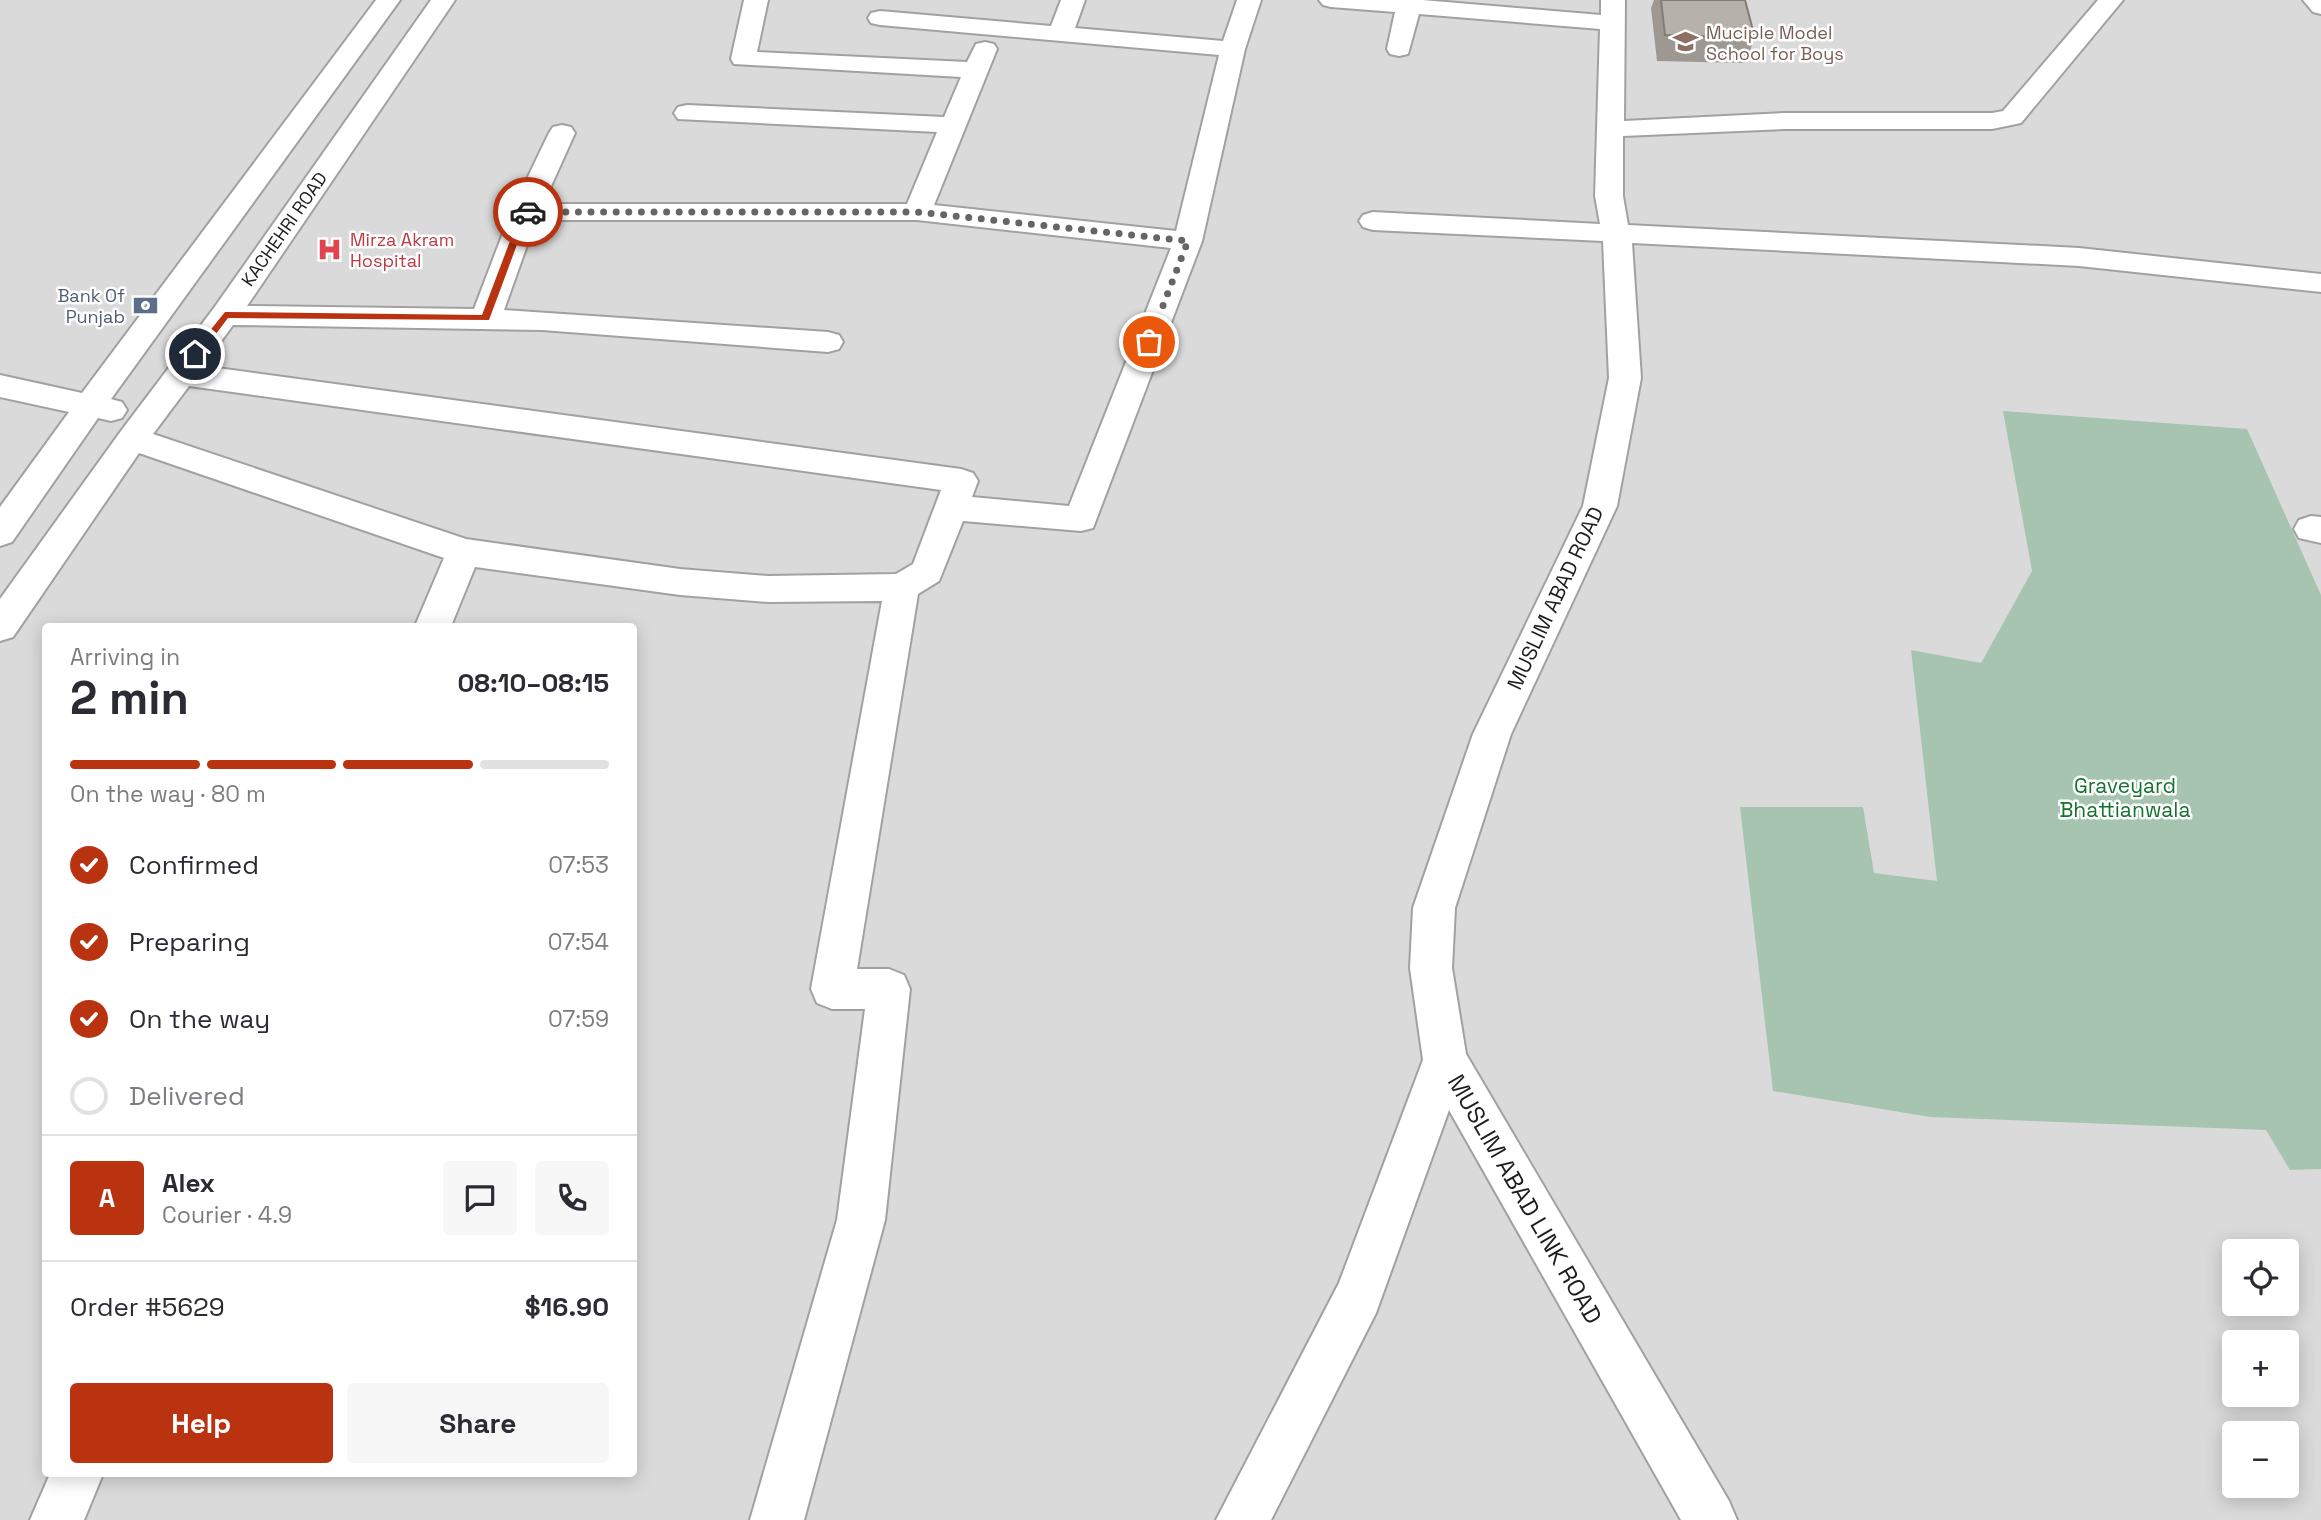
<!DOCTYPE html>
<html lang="en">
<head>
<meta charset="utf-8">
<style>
  :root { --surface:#fff; --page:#f7f7f7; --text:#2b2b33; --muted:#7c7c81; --line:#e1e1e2; --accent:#b93311 }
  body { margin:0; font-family:"Space Grotesk",sans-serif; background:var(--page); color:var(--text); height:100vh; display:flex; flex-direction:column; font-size:26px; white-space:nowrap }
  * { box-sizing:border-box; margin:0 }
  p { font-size:23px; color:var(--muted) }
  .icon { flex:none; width:38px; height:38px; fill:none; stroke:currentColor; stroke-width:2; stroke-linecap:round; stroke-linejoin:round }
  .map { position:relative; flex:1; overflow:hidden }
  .panel { position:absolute; left:42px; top:623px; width:595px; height:854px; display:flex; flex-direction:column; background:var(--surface); border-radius:7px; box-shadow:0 4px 18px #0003 }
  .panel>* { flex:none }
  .buttons { position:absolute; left:2222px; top:1239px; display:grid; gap:14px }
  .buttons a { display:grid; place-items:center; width:77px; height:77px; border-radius:7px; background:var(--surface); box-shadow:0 4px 18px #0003; font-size:35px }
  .pin { position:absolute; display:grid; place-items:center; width:60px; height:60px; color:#fff; margin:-30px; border:4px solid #fff; border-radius:50%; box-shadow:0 2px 7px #0007 }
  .courier { position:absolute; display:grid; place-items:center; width:70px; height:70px; margin:-35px; border:5px solid #b93311; border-radius:50%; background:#fff; color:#222; box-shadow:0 2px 9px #0007 }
  .headline em { font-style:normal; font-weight:800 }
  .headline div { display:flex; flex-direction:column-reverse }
  .headline { display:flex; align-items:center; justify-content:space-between; height:119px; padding:0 28px }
  h1 { font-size:46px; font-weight:800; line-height:52px }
  .bar { display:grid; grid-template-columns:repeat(4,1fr); gap:10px 7px; align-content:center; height:84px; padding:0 28px }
  .bar i { height:9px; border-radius:5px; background:var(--line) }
  .bar .selected { background:var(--accent) }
  .bar p { grid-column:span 4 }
  .line { display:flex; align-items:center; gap:18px; padding:0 28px; border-top:2px solid var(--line) }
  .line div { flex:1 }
  .round { display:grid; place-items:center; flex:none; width:74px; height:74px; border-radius:7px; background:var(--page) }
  ol { padding:0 28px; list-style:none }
  li { display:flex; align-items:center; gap:21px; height:77px }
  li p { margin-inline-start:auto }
  li .icon { padding:7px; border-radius:50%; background:var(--accent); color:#fff; stroke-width:4 }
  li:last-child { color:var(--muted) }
  li i { width:38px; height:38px; border:4px solid var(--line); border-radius:50% }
  .primary-button { display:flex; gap:14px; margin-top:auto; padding:14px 28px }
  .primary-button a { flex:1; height:80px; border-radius:7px; background:var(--accent); color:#fff; font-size:28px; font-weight:800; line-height:80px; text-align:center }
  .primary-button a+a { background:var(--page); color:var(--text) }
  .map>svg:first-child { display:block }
  .residential { fill:#dbdada; fill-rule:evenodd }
  .cemetery { fill:#a7c4b1 }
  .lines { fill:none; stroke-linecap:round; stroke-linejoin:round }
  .minor-casing { stroke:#a1a1a1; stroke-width:4 }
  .minor { fill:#fff; fill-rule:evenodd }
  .wall { fill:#9d9992 }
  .building { fill:#b6b2aa; stroke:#7f7d77; stroke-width:2 }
  .route { fill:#b93311 }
  .done { stroke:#666563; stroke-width:7; stroke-dasharray:0 12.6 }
  .labels { text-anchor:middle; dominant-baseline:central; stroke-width:5; stroke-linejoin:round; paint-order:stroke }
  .far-education-label { font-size:18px; fill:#785e54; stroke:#fff; text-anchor:start }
  .far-street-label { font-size:18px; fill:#1d1d1d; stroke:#fff }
  .far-health-label { font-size:18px; fill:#be3a42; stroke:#fff; text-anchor:start }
  .far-service-label { font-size:18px; fill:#4e5e75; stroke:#fff; text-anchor:end }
  .street-label { font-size:21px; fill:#1d1d1d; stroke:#fff }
  .park-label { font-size:21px; fill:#15722f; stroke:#fff }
  .near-street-label { font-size:24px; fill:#1d1d1d; stroke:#fff }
</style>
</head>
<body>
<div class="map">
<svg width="2321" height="1520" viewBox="0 0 2321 1520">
  <rect width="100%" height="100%" fill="#edece4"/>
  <path class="residential" d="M0 0H2321V1520H0ZM46 626H634V1474H46ZM2235 1251H2287V1304H2235ZM2235 1342H2287V1395H2235ZM2235 1433H2287V1486H2235Z"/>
  <polygon class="cemetery" points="2003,411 2247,429 2321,595 2321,1169 2290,1170 2266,1130 1930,1117 1773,1091 1740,807 1863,807 1874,873 1937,881 1911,650 1981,663 2032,571"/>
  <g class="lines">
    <defs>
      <g id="minor">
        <polygon points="376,0 400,0 111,399 122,402 127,410 122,418 111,421 98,418 12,542 0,546 0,507 69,412 0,397 0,375 82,393"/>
        <path d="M431 0H455L247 306 474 309 511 212 549 133 553 127 562 125 571 127 575 133 543 204H907L937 132 678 119 674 113 678 107 687 105 944 117 961 77 734 64 731 59 744 0H768L757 52 967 62 976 44 985 42 994 44 997 49 934 205 1176 231 1219 55 880 25 871 23 868 18 871 13 880 11 1051 26 1061 0H1085L1075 28 1223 41 1237 0H1261L1245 49 1202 241 1093 528 1081 531 963 521 939 581 918 594 857 969H889L904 975 910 989 885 1220 804 1520H750L837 1220 865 1009H832L817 1003 811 989 882 601 768 602 680 595 475 567 451 626H415L444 558 139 453 13 637 0 641V599L121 431 214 308ZM536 220H917L1171 248 1069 506 972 497 978 481 973 473 961 469 203 366 233 325 542 330 828 352 839 349 843 342 839 335 828 332 504 310ZM189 386 941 490 913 564 896 574 768 576 680 569 466 539 153 434Z"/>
        <polygon points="1319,0 1422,0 1601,15 1601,0 1625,0 1624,121 1784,113 1992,113 2003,111 2098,0 2123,0 2021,123 1992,129 1784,129 1623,136 1623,196 1628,225 2079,248 2321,274 2321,292 2079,266 1632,243 1641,378 1617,506 1511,734 1455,908 1452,968 1466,1054 1729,1501 1737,1520 1681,1520 1449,1110 1376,1313 1271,1520 1216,1520 1339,1283 1423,1060 1410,968 1413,908 1473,734 1583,506 1609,378 1603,241 1373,230 1363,227 1359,221 1363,215 1373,212 1600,224 1595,196 1600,29 1419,14 1408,54 1399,56 1390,54 1387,49 1395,12 1331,7 1323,5"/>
        <polygon points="2303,0 2321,0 2321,14 2313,12"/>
        <polygon points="2311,516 2321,517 2321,543 2299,538 2294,529 2299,520"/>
        <polygon points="50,1474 103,1474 84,1520 30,1520"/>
      </g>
    </defs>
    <use href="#minor" class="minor-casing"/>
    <use href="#minor" class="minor"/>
  </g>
  <polygon class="wall" points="1654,0 1745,0 1755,38 1745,63 1657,61 1651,8"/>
  <polygon class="building" points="1661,0 1745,0 1755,38 1665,35"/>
  <polygon class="route" points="528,210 532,212 528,215 489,320 228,318 199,356 191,354 225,312 482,315 521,212"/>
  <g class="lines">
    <polyline class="done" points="528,212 917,212 1188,241 1149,342"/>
  </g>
  <defs>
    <symbol id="school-bare" viewBox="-9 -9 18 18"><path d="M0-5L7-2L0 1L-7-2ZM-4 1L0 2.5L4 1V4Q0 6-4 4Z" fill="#8d6e63" stroke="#fff" stroke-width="2.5" paint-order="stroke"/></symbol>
    <symbol id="hospital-bare" viewBox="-9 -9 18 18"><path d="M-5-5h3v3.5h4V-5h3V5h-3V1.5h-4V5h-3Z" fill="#e0444e" stroke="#fff" stroke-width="2.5" paint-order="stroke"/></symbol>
    <symbol id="bank-bare" viewBox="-9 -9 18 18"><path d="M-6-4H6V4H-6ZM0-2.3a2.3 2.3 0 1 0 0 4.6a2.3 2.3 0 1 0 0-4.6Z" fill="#5c6f8a" stroke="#fff" stroke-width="2.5" paint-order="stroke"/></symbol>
  </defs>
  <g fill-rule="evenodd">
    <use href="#school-bare" x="1668" y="24" width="35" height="35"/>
    <use href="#hospital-bare" x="312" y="232" width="35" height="35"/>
    <use href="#bank-bare" x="128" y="288" width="35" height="35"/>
  </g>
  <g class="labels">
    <g class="far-education-label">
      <text x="1706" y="32">Muciple Model<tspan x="1706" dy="21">School for Boys</tspan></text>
    </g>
    <g class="far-street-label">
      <text transform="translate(284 229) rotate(-55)">KACHEHRI ROAD</text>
    </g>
    <g class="far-health-label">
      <text x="350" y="239">Mirza Akram<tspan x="350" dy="21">Hospital</tspan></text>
    </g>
    <g class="far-service-label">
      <text x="125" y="295">Bank Of<tspan x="125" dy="21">Punjab</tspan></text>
    </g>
    <g class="street-label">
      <text transform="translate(1555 598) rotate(-65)">MUSLIM ABAD ROAD</text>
    </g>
    <g class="park-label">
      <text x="2125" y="785">Graveyard<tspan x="2125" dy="24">Bhattianwala</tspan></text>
    </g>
    <g class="near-street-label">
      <text transform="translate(1525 1199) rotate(60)">MUSLIM ABAD LINK ROAD</text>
    </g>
  </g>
</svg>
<div class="buttons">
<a><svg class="icon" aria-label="locate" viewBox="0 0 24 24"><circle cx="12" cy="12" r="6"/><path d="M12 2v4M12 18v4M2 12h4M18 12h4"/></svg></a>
<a>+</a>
<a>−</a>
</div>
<div class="pin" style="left:1149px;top:342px;background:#ea580c"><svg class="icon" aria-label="bag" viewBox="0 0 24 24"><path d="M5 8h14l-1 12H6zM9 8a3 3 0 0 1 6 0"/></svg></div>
<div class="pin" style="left:195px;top:354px;background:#1f2937"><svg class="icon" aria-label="home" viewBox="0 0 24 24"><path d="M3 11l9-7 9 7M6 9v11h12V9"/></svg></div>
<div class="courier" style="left:528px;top:212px"><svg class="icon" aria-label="car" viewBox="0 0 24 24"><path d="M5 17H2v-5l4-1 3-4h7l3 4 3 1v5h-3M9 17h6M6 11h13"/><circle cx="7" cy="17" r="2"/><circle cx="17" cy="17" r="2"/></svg></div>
<section class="panel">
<div class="headline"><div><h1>2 min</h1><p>Arriving in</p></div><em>08:10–08:15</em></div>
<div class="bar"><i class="selected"></i><i class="selected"></i><i class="selected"></i><i></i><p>On the way · 80 m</p></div>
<ol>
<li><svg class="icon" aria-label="check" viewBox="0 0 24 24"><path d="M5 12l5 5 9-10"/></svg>Confirmed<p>07:53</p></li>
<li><svg class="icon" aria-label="check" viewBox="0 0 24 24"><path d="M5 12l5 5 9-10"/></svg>Preparing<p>07:54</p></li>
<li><svg class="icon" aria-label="check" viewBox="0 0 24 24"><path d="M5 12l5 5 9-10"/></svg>On the way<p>07:59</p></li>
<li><i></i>Delivered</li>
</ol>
<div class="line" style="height:126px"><b class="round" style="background:var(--accent);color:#fff">A</b><div><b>Alex</b><p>Courier · 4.9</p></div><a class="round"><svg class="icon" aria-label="chat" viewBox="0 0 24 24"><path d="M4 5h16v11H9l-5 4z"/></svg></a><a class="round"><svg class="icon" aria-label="phone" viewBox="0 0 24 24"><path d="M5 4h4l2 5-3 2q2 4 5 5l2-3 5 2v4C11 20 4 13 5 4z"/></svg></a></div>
<div class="line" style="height:91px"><div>Order #5629</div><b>$16.90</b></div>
<div class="primary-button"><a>Help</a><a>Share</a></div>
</section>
</div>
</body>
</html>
